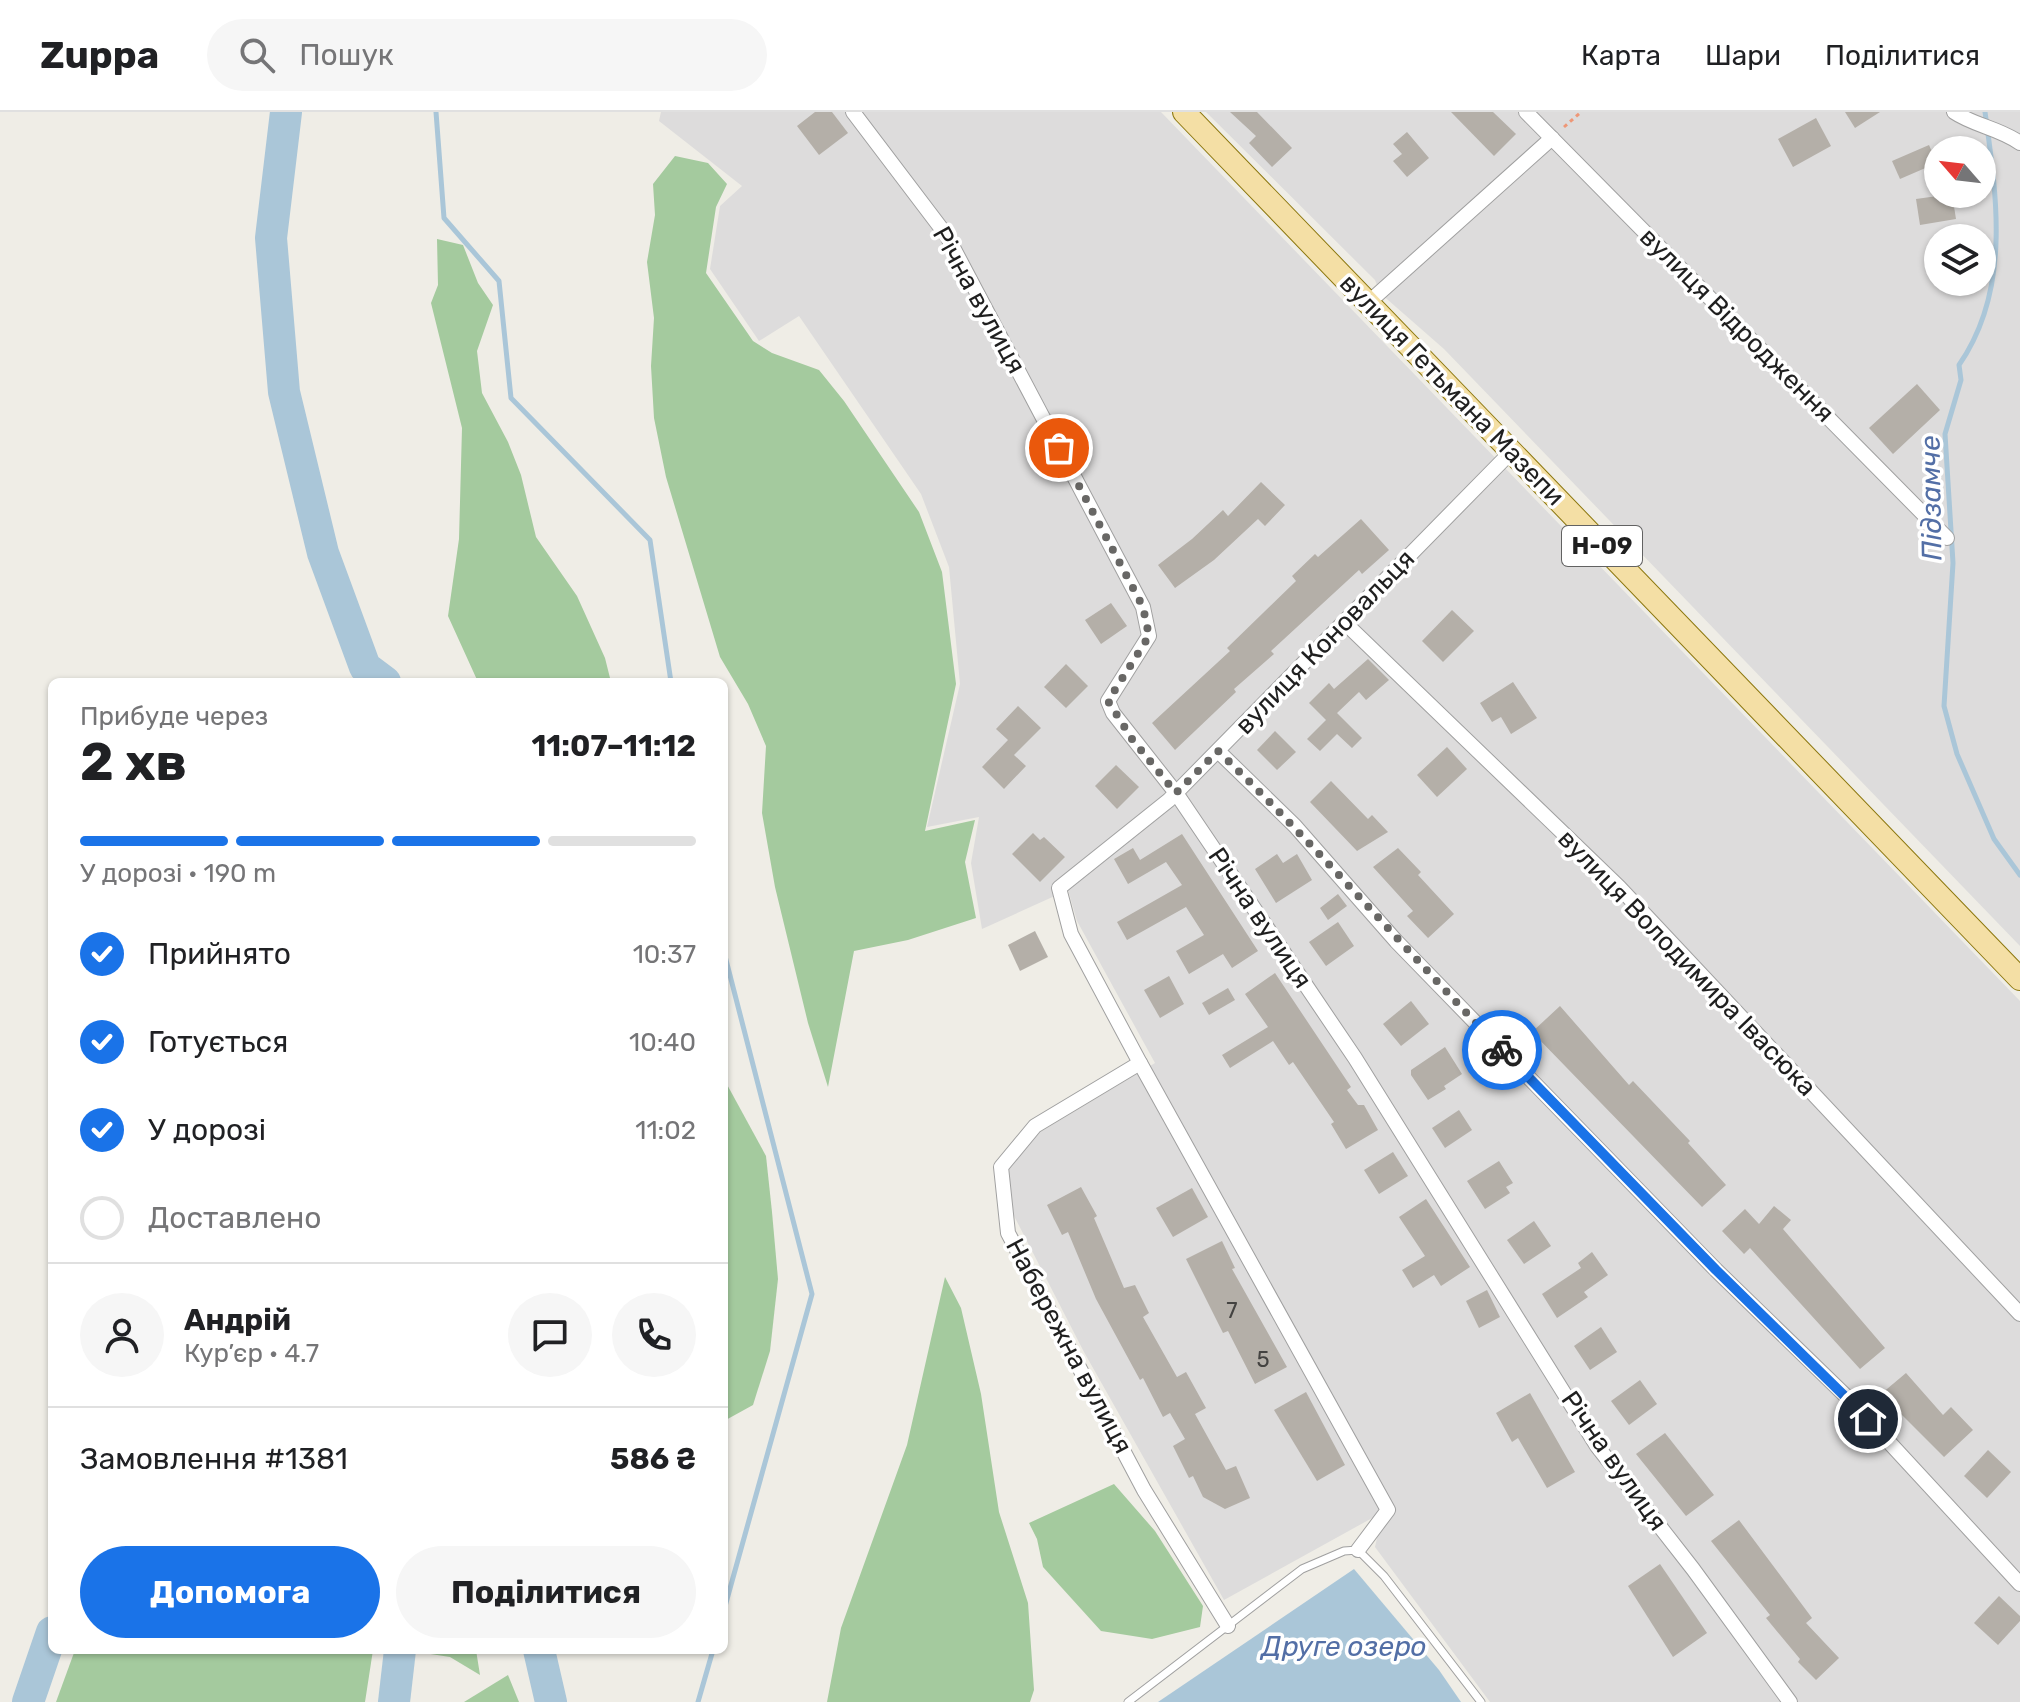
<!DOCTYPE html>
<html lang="uk">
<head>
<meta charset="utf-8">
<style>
  :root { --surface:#fff; --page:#f6f6f6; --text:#202124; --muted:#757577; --line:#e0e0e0; --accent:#1a73e8 }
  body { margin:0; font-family:Rubik,sans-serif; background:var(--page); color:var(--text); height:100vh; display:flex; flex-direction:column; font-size:30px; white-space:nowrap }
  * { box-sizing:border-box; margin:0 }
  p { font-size:26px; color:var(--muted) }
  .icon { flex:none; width:44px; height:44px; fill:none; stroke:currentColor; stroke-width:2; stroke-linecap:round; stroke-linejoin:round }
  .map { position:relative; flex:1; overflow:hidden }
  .side { position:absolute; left:48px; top:566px; width:680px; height:976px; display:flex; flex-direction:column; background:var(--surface); border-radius:12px; box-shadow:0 2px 6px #0004 }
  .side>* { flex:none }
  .needle { width:52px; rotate:298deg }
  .controls { position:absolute; left:1924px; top:24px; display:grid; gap:16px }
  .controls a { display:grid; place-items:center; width:72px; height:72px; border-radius:50%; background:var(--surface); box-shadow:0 2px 6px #0004; font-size:40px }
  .pin { position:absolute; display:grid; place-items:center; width:68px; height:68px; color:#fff; margin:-34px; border:4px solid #fff; border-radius:50%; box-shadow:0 2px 8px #0007 }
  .courier { position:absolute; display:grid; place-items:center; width:80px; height:80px; margin:-40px; border:6px solid #1a73e8; border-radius:50%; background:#fff; color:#222; box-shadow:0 2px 10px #0007 }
  .summary em { font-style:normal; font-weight:700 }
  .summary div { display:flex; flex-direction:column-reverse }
  .summary { display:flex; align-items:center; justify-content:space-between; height:136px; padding:0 32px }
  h1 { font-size:52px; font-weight:700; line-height:60px }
  .bar { display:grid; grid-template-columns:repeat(4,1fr); gap:12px 8px; align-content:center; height:96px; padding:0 32px }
  .bar i { height:10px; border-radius:6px; background:var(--line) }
  .bar .on { background:var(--accent) }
  .bar p { grid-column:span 4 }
  .line { display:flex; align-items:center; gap:20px; padding:0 32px; border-top:2px solid var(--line) }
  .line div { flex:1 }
  .round { display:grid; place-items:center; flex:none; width:84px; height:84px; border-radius:42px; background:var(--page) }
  ol { padding:0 32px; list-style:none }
  li { display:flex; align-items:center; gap:24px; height:88px }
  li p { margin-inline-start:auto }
  li .icon { padding:8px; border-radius:50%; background:var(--accent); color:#fff; stroke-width:4 }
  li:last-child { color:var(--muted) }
  li i { width:44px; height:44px; border:4px solid var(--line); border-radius:50% }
  .button { display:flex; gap:16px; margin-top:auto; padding:16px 32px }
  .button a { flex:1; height:92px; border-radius:48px; background:var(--accent); color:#fff; font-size:32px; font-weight:700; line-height:92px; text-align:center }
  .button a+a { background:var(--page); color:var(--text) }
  header { display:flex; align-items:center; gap:48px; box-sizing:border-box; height:112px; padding:0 40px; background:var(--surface); border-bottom:2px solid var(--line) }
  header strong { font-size:38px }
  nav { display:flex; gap:44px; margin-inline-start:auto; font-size:28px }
  .search { width:560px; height:72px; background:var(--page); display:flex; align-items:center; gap:20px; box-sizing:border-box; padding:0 28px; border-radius:44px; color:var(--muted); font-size:30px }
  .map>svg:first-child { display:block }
  .residential { fill:#dddcdc; fill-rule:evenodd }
  .forest { fill:#a4ca9e }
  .water { fill:#aac6d8 }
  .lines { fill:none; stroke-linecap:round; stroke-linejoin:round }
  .stream { stroke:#aac6d8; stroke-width:5 }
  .river { stroke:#aac6d8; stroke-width:32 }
  .building { fill:#b4afa8 }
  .service-casing { stroke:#a0a0a0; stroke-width:9 }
  .minor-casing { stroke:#a0a0a0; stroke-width:16 }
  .primary-casing { stroke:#8c770d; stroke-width:24 }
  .path { stroke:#ee9777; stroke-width:3; stroke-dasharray:4 4; stroke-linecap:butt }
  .service { stroke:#fff; stroke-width:7 }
  .minor { stroke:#fff; stroke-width:14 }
  .primary { stroke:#f4dfa5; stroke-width:22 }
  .done { stroke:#686765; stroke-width:8; stroke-dasharray:0 14.4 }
  .route { stroke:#1a73e8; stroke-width:10 }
  .labels { text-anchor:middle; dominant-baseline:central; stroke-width:7; stroke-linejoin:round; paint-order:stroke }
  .number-label { font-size:22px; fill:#444341 }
  .shield { fill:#fff; stroke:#626262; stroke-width:2 }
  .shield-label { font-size:24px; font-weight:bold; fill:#1f1f1f }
  .street-label { font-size:26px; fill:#1f1f1f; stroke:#fff }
  .water-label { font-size:28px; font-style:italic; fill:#536fa6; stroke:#fff }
</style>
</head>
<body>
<header>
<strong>Zuppa</strong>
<div class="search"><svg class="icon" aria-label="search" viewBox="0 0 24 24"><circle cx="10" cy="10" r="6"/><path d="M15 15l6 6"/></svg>Пошук</div>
<nav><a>Карта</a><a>Шари</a><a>Поділитися</a></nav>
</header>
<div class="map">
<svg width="2020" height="1590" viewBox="0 0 2020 1590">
  <rect width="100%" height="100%" fill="#efede6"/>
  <g class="residential">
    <polygon points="661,0 1161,0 2020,889 2020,1590 1490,1590 1375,1435 1383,1400 1224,1488 1084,1240 1012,1100 1006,1059 1027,1028 1155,951 1077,809 1068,778 982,817 971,751 979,705 927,715 960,572 949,455 921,382 799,204 759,229 710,157 720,94 742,74 659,9"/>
    <path d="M1206 0H2020V834L1444 237 1380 181 1375 168ZM1938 38H1982V82H1938ZM1938 126H1982V170H1938Z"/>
  </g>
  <g class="forest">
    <polygon points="675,44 708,51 727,72 716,95 706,161 753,229 772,241 819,258 844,289 919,400 942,460 956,572 925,719 975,708 965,750 976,806 908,828 854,839 828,975 808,911 775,775 762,701 766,634 748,592 720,545 666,365 654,306 651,254 654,206 647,150 655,103 653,72"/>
    <polygon points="437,127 463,133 478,171 493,193 477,239 482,281 508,330 521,363 536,425 577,484 605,546 611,570 478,570 448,504 459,427 462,316 431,191 438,173"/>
    <polygon points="724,967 766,1044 772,1100 778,1167 770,1239 753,1293 724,1309"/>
    <polygon points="945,1165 961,1196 981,1282 999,1400 1028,1491 1034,1578 1030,1590 827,1590 841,1516 907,1333"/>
    <polygon points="1114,1372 1155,1419 1203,1494 1200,1515 1152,1527 1101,1519 1043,1455 1037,1427 1029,1411"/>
    <polygon points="75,1538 373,1538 365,1590 56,1590"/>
    <polygon points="424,1538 476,1538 480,1563 450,1545 424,1541"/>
    <polygon points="508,1563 519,1590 464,1590"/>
  </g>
  <polygon class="water" points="1354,1457 1439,1558 1461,1590 1158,1590"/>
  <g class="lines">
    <g class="stream">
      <polyline points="436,0 444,106 499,169 511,286 650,428 671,570"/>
      <path d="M1985 0C1997 86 2011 178 1959 253L1961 268 1945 322 1953 451 1944 594 1957 642 1994 727 2020 763"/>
      <polyline points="724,840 812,1182 724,1498"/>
      <polyline points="698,1590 713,1538"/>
    </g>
    <g class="river">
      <polyline points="286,0 271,126 284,280 323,441 365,555 385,570"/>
      <polyline points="539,1538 551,1590"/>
      <polyline points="28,1590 52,1520"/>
      <polyline points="394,1590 400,1538"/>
    </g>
  </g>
  <g class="building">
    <polygon points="815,0 832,0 848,21 819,43 797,14"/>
    <polygon points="1230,0 1257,0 1292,36 1272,55 1249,31 1256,24"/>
    <polygon points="1451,0 1493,0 1516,22 1494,44"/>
    <polygon points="1845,0 1880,0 1855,16"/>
    <polygon points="1816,6 1831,34 1793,55 1778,27"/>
    <polygon points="1407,20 1429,46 1407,65 1393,49 1402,42 1393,32"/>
    <polygon points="1929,33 1937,51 1900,67 1892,49"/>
    <polygon points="1952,82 1956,107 1920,113 1916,87"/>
    <polygon points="1917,272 1940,298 1893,342 1869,316"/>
    <polygon points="1261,370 1285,393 1265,414 1258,407 1214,448 1175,476 1158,453 1192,427 1223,398 1228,404"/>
    <polygon points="1361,407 1389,438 1362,462 1359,458 1271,539 1274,542 1234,577 1236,580 1175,638 1152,611 1230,539 1227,536 1296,469 1292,464 1315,442 1318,445"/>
    <polygon points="1111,491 1127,514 1101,532 1085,508"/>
    <polygon points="1452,498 1474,519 1443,550 1422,529"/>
    <polygon points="1368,547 1389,568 1366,588 1359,580 1337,601 1362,626 1352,636 1337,622 1320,639 1307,627 1326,608 1309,591 1329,571 1334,577"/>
    <polygon points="1066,552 1088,574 1066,596 1044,575"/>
    <polygon points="1513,570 1537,606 1511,622 1501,605 1492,610 1480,591"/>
    <polygon points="1018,594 1041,616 1014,643 1026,654 1004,677 982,655 1008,628 996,617"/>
    <polygon points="1275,619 1296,640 1277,658 1257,638"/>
    <polygon points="1447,635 1467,657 1437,685 1417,663"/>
    <polygon points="1116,653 1139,675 1117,697 1095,674"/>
    <polygon points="1331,669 1368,707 1372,703 1388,720 1357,739 1310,690"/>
    <polygon points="1033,721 1040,728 1044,725 1065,745 1040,770 1012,742"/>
    <polygon points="1182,722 1258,839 1232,856 1223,842 1189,862 1176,839 1204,823 1186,795 1127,828 1117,810 1182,773 1166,750 1128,772 1114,747 1133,736 1140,748"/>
    <polygon points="1398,736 1421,760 1418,763 1454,802 1428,826 1407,804 1413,799 1373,755"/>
    <polygon points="1277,742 1283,751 1297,742 1312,768 1276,791 1255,757"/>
    <polygon points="1338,782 1347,794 1328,808 1320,796"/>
    <polygon points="1338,810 1354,834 1326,854 1309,830"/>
    <polygon points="1035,819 1048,845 1020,859 1008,833"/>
    <polygon points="1275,861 1351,975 1347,978 1358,993 1364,993 1378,1018 1346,1037 1331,1012 1334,1010 1293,950 1289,953 1273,929 1230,956 1222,943 1268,915 1245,882"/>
    <polygon points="1169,864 1184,892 1160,906 1144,878"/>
    <polygon points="1228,876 1235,888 1209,903 1202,891"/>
    <polygon points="1411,889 1429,912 1401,934 1383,912"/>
    <polygon points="1560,894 1629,973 1633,969 1690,1029 1688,1031 1726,1073 1702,1095 1532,920"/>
    <polygon points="1445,935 1462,962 1444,974 1446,977 1428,988 1411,963 1411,958"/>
    <polygon points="1459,998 1472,1018 1445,1036 1432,1016"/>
    <polygon points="1393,1040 1408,1064 1379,1082 1364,1058"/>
    <polygon points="1499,1049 1513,1071 1506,1075 1510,1081 1485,1097 1467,1069"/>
    <polygon points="1081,1075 1097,1104 1094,1106 1124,1176 1135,1173 1149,1201 1143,1205 1177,1265 1186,1260 1206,1296 1195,1302 1226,1358 1236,1354 1250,1386 1225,1397 1203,1385 1193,1364 1189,1366 1173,1334 1185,1327 1170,1301 1163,1305 1143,1266 1140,1268 1096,1187 1068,1120 1062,1123 1047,1093"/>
    <polygon points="1192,1076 1208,1105 1173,1125 1156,1096"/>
    <polygon points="1426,1087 1470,1155 1441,1174 1434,1163 1413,1176 1402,1158 1425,1144 1399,1105"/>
    <polygon points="1774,1094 1791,1108 1783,1117 1885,1236 1860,1257 1750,1136 1744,1142 1722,1119 1745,1097 1759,1112"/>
    <polygon points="1534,1109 1551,1134 1524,1152 1507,1128"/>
    <polygon points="1222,1129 1235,1156 1232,1157 1287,1255 1255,1272 1228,1219 1223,1221 1186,1147"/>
    <polygon points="1592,1140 1608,1163 1584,1180 1588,1185 1557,1206 1542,1182 1581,1156 1578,1151"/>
    <polygon points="1487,1178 1500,1205 1479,1216 1466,1189"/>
    <polygon points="1601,1215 1617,1240 1590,1258 1574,1234"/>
    <polygon points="1906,1261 1943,1303 1951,1295 1973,1318 1944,1345 1881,1282"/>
    <polygon points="1640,1268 1657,1292 1629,1313 1611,1289"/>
    <polygon points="1306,1280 1345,1353 1317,1369 1274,1298"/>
    <polygon points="1530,1281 1575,1360 1547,1376 1518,1326 1512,1330 1496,1301"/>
    <polygon points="1665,1321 1714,1383 1686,1404 1636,1342"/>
    <polygon points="1988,1338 2011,1360 1987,1386 1964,1364"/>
    <polygon points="1739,1408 1812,1506 1806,1511 1839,1546 1816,1568 1798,1550 1800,1547 1766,1506 1770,1503 1711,1429"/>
    <polygon points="1660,1452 1707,1521 1673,1545 1628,1474"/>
    <polygon points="1999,1484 2020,1504 2020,1509 1998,1533 1974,1511"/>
  </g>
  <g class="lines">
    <defs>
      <polyline id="service" points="1128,1590 1302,1457 1344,1439 1358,1438 1384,1464 1481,1590"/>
      <g id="minor">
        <polyline points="853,0 947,124 1143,495 1149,524 1108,589 1113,601 1176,681 1355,946 1597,1334 1693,1457 1790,1590"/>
        <polyline points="1526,0 1947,426"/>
        <path d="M1954 0C1975 14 1999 16 2020 31"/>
        <polyline points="1368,191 1552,26"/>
        <polyline points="1344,510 1619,775 2020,1202"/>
        <polyline points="1218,639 1295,714 1396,829 1537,974 1716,1158 1851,1289 2020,1472"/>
        <polyline points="1140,951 1388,1398 1358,1438"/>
        <polyline points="1228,1514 1144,1378 1008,1121 1001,1055 1035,1014 1140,951 1071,822 1059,776 1169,688 1511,340"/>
      </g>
      <polyline id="primary" points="1184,0 2020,867"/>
    </defs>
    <use href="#service" class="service-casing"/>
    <use href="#minor" class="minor-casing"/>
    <use href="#primary" class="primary-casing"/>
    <polyline class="path" points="1564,15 1581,0"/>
    <use href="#service" class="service"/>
    <use href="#minor" class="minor"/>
    <use href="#primary" class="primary"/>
  </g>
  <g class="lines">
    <path class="done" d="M1059 336 1143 495 1149 524 1108 589 1132 627 1176 681 1218 639C1317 734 1406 839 1502 938"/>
    <polyline class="route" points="1502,938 1716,1158 1868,1307"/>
  </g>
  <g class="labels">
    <g class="number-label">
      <text x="1232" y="1198">7</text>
      <text x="1263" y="1247">5</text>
    </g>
    <rect class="shield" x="1562" y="414" width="80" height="40" rx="6"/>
    <g class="shield-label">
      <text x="1602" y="434">Н-09</text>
    </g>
    <g class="street-label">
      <text transform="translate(979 188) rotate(61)">Річна вулиця</text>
      <text transform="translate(1737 213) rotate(45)">вулиця Відродження</text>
      <text transform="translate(1452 278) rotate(46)">вулиця Гетьмана Мазепи</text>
      <text transform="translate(1325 530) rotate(-46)">вулиця Коновальця</text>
      <text transform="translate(1260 806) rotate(56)">Річна вулиця</text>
      <text transform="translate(1687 851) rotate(46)">вулиця Володимира Івасюка</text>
      <text transform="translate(1069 1234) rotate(62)">Набережна вулиця</text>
      <text transform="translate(1614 1349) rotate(55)">Річна вулиця</text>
    </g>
    <g class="water-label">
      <text transform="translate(1931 386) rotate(-91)">Підзамче</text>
      <text x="1344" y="1534">Друге озеро</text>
    </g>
  </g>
</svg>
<div class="controls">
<a><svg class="needle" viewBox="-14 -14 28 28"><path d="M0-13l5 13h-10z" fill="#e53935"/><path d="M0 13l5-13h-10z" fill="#757577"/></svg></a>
<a><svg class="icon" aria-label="layers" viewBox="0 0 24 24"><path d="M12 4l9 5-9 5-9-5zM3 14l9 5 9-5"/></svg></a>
</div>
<div class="pin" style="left:1059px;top:336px;background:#ea580c"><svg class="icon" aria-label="bag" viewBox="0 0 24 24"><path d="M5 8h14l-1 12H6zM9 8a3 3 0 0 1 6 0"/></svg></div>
<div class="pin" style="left:1868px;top:1307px;background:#1f2937"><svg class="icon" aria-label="home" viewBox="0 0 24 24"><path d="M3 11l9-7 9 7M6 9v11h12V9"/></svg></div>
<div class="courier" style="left:1502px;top:938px"><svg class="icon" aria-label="bike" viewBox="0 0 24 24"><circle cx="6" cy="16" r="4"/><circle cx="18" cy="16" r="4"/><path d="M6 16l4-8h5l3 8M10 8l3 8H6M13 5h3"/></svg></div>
<section class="side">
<div class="summary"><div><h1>2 хв</h1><p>Прибуде через</p></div><em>11:07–11:12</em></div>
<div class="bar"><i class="on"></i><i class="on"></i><i class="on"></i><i></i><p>У дорозі · 190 m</p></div>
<ol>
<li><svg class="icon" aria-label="check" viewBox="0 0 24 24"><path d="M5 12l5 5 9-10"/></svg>Прийнято<p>10:37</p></li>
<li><svg class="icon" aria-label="check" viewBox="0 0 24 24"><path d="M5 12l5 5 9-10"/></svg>Готується<p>10:40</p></li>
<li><svg class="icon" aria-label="check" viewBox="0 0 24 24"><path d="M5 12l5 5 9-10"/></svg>У дорозі<p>11:02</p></li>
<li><i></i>Доставлено</li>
</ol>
<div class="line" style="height:144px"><a class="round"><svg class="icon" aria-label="person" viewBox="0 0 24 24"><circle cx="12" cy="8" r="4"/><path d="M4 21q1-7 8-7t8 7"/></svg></a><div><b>Андрій</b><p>Кур’єр · 4.7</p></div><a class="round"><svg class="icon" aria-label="chat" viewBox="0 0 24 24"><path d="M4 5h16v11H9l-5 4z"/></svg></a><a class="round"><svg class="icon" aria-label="phone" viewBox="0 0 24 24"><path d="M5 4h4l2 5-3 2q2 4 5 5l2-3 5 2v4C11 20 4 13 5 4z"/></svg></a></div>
<div class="line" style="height:104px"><div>Замовлення #1381</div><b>586 ₴</b></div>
<div class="button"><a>Допомога</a><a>Поділитися</a></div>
</section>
</div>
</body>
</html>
